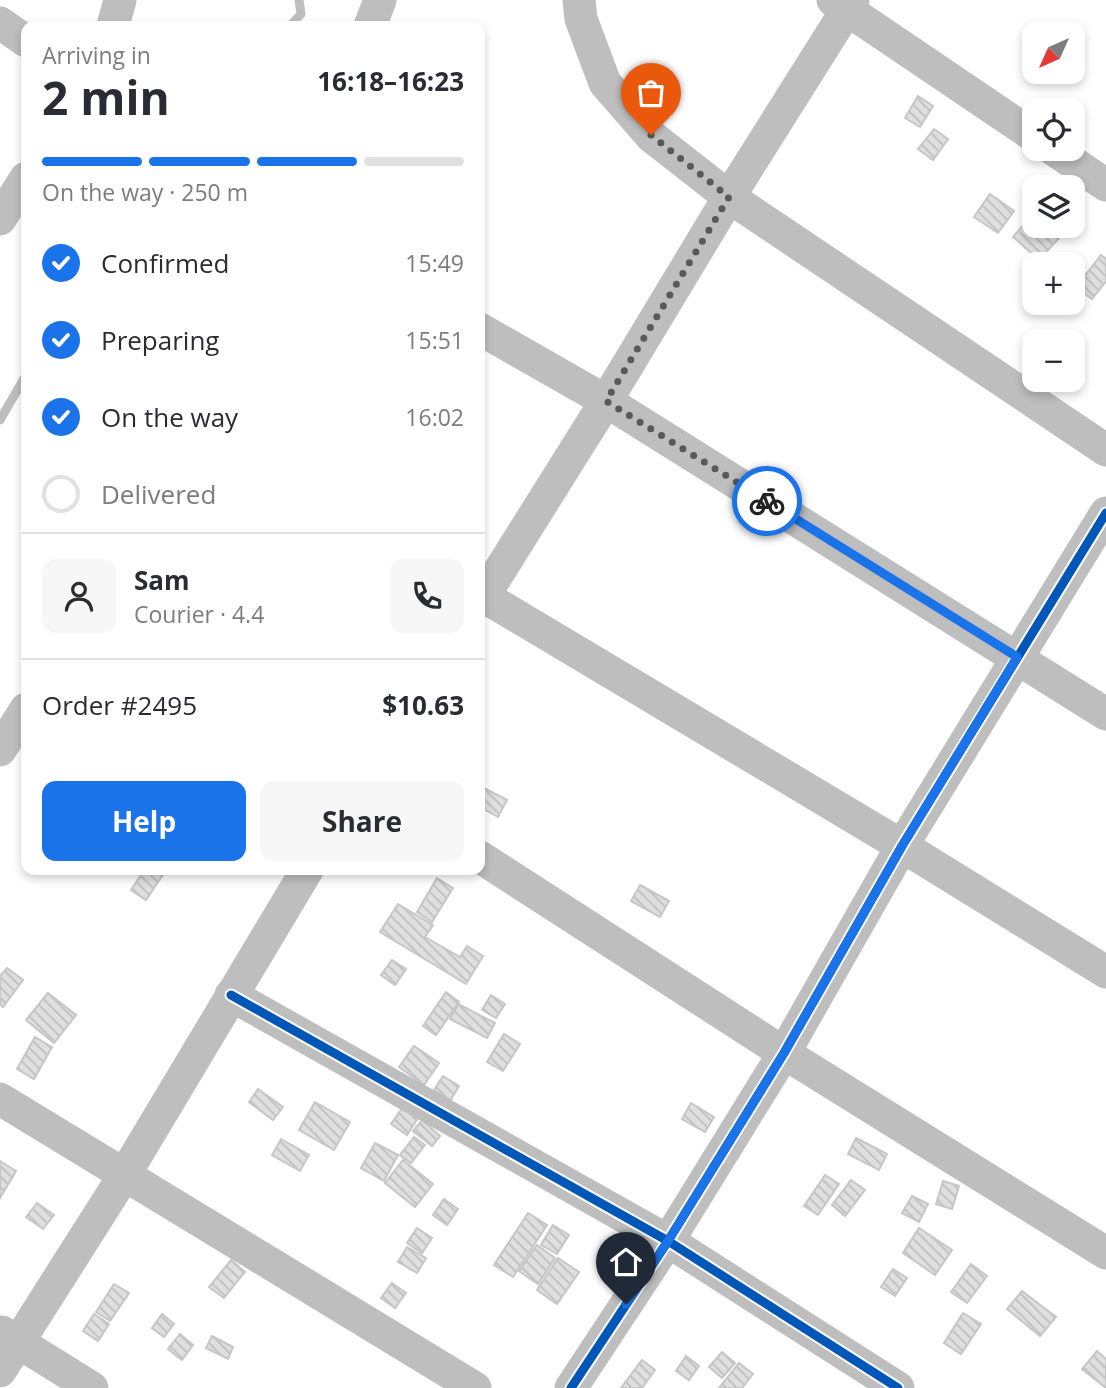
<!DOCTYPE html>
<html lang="en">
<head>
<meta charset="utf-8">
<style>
  :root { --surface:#fff; --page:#f7f7f7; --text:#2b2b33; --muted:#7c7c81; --line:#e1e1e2; --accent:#1a73e8 }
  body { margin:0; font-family:"Open Sans",sans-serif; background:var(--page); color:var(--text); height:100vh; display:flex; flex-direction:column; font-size:26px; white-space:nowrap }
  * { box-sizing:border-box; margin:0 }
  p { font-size:23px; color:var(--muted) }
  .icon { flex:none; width:38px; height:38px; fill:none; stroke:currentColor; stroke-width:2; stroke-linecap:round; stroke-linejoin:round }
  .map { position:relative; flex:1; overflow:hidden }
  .details { position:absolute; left:21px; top:21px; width:464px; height:854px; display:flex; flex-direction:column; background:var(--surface); border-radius:14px; box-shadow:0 4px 10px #0003 }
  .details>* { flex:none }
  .needle { width:46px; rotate:225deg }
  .controls { position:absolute; left:1022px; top:21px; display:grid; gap:14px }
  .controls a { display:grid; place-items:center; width:63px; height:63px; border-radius:14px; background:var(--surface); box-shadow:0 4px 10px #0003; font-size:35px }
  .pin { position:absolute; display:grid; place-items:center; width:60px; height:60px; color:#fff; margin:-72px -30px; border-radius:50% 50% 50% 0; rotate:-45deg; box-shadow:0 0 7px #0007 }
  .pin .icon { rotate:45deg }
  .courier { position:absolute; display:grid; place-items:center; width:70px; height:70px; margin:-35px; border:5px solid #1a73e8; border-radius:50%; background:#fff; color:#222; box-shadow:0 2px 9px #0007 }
  .overview em { font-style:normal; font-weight:700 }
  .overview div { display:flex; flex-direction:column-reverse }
  .overview { display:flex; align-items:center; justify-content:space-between; height:119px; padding:0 21px }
  h1 { font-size:46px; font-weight:700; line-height:52px }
  .bar { display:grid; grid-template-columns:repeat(4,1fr); gap:10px 7px; align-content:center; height:84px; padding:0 21px }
  .bar i { height:9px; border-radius:5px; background:var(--line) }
  .bar .on { background:var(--accent) }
  .bar p { grid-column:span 4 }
  .line { display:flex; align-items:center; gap:18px; padding:0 21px; border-top:2px solid var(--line) }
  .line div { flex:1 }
  .round { display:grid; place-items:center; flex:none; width:74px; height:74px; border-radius:14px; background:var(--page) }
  ol { padding:0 21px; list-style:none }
  li { display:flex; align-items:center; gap:21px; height:77px }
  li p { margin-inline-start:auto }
  li .icon { padding:7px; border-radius:50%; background:var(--accent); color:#fff; stroke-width:4 }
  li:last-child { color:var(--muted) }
  li i { width:38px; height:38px; border:4px solid var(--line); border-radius:50% }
  .primary-button { display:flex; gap:14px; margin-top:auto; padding:14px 21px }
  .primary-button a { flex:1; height:80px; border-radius:14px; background:var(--accent); color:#fff; font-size:28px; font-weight:700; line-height:80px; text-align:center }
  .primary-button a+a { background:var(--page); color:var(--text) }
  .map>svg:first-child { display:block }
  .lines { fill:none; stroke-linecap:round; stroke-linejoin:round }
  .stream { stroke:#bebebe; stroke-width:9 }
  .building { fill:url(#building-back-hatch); stroke:#c6c6c6; stroke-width:2 }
  .minor { stroke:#bebebe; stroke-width:33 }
  .cycleway-casing { stroke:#fff; stroke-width:13 }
  .cycleway { stroke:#0057b8; stroke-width:9 }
  .done { stroke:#595959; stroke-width:7; stroke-dasharray:0 12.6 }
  .route { stroke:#1a73e8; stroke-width:9 }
</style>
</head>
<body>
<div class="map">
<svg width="1106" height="1388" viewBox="0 0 1106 1388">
  <defs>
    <pattern id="building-back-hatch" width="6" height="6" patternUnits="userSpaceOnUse" patternTransform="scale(1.75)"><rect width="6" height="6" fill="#dfdfdf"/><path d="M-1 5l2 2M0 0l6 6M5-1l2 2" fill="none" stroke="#bebebe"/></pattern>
  </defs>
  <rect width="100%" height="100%" fill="#fff"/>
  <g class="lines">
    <g class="stream">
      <polyline points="290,26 301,14 299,0"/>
      <polyline points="0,420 26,375"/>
    </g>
  </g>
  <g class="building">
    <polygon points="918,96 933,106 920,127 905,118"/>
    <polygon points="934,129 948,139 933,160 918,149"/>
    <polygon points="990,194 1014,211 998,233 974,217"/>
    <polygon points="1024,224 1036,234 1044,226 1070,226 1039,260 1013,237"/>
    <polygon points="1101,255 1106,259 1106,281 1092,299 1076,287"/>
    <polygon points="482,787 507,800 498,817 480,807 480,792"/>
    <polygon points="144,870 166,870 146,900 131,890"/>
    <polygon points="437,878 453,888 432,922 417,912"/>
    <polygon points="640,885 669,901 660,917 631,901"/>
    <polygon points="398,904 433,925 425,937 460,957 467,946 483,956 466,984 380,932"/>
    <polygon points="392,960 406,969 395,985 381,975"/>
    <polygon points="7,968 23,980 3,1007 0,1004 0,976"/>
    <polygon points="446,992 459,1002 436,1035 423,1026"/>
    <polygon points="48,993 76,1015 54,1043 26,1020"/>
    <polygon points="491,995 505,1004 496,1018 482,1010"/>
    <polygon points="458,1004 495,1023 487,1038 450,1019"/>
    <polygon points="504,1034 520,1044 503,1071 487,1062"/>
    <polygon points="35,1037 52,1047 34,1079 17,1069"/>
    <polygon points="414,1046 439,1063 424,1085 399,1067"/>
    <polygon points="443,1076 459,1086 450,1101 434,1090"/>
    <polygon points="258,1089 283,1107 273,1120 249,1102"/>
    <polygon points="315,1102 350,1122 334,1150 299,1130"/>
    <polygon points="691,1103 714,1117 705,1132 682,1119"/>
    <polygon points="403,1107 418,1118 407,1135 391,1124"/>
    <polygon points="422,1120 440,1136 432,1146 413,1131"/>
    <polygon points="414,1137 425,1145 411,1163 400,1155"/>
    <polygon points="856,1138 887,1154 879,1170 848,1154"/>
    <polygon points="281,1139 309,1155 300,1171 272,1155"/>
    <polygon points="375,1143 398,1155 384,1181 361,1168"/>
    <polygon points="403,1160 433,1184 415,1207 385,1183"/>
    <polygon points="0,1161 16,1171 0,1198"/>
    <polygon points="825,1175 839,1184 818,1215 804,1206"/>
    <polygon points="851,1180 865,1190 845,1216 832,1205"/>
    <polygon points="943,1181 959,1186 952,1209 936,1204"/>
    <polygon points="912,1196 928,1204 919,1222 902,1213"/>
    <polygon points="444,1199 458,1209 447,1225 433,1215"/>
    <polygon points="37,1203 54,1215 43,1229 26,1217"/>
    <polygon points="528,1213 547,1225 513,1277 494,1265"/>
    <polygon points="553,1225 569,1235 557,1254 541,1245"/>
    <polygon points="417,1228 432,1238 422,1253 407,1243"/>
    <polygon points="919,1228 952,1250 935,1275 903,1253"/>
    <polygon points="613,1242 630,1252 622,1265 605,1256"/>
    <polygon points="537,1245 555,1258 538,1284 519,1271"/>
    <polygon points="407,1247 426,1258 417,1273 398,1262"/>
    <polygon points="558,1258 579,1272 557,1304 537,1290"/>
    <polygon points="231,1260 245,1272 224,1298 209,1287"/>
    <polygon points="971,1264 987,1276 967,1303 951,1292"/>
    <polygon points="893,1269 907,1278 895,1296 881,1287"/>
    <polygon points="392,1283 406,1293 395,1308 381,1298"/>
    <polygon points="114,1284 129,1293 110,1321 96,1312"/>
    <polygon points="1022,1291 1056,1317 1040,1336 1007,1309"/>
    <polygon points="963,1313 981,1324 961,1354 944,1343"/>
    <polygon points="94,1314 109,1324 98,1341 83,1331"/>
    <polygon points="162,1314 174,1324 164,1337 152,1328"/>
    <polygon points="180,1334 193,1345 182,1360 168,1349"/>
    <polygon points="212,1336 233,1347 228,1359 206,1348"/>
    <polygon points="1097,1351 1106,1359 1106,1388 1082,1369"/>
    <polygon points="722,1352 735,1363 722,1378 709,1367"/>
    <polygon points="686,1356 699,1366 689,1380 676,1371"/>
    <polygon points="642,1360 655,1370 642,1388 621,1388"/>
    <polygon points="739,1363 753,1374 742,1388 719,1388"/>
  </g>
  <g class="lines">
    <g class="minor">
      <polyline points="579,0 581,19 605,83 651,136 729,197 1106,450"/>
      <polyline points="833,0 1034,136"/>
      <polyline points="0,23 26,41"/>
      <polyline points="113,26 120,0"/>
      <polyline points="370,26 380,0"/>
      <polyline points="1053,149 1106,185"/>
      <polyline points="0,219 26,178"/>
      <polyline points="480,329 606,401 1106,714"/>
      <polyline points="480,594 902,846 1106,972"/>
      <polyline points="480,602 606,401 729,197 853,0"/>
      <polyline points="0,750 26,709"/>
      <polyline points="480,857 784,1053 1106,1253"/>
      <polyline points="231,995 668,1241 898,1388"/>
      <polyline points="0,1099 475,1388"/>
      <polyline points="2,1332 92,1388"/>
      <polyline points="0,1371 125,1174 307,870"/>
      <polyline points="571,1388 668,1241 784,1053 902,846 1106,513"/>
    </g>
    <defs>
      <g id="cycleway">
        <polyline points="231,995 668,1241 898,1388"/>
        <polyline points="571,1388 668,1241 784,1053 902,846 1106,513"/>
      </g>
    </defs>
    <use href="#cycleway" class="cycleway-casing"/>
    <use href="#cycleway" class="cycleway"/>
  </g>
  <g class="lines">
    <polyline class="done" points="651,135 729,197 606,401 767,501"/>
    <polyline class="route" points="626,1304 668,1241 784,1053 902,846 1017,657 767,501"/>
  </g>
</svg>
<div class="controls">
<a><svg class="needle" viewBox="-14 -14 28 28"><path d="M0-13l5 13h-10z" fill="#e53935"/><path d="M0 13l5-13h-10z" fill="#7c7c81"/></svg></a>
<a><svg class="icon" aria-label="locate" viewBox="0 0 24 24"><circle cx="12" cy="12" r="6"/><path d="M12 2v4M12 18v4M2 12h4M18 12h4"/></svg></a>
<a><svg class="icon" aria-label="layers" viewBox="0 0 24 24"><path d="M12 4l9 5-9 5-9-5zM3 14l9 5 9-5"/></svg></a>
<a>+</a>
<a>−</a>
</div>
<div class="pin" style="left:651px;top:135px;background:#ea580c"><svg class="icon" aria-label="bag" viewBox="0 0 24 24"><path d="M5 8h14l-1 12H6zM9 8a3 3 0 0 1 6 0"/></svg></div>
<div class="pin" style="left:626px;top:1304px;background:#1f2937"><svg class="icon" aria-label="home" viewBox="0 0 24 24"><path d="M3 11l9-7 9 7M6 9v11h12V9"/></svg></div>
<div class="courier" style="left:767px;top:501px"><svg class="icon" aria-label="bike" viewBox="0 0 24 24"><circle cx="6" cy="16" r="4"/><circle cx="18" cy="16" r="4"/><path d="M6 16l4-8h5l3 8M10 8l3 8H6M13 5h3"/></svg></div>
<section class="details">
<div class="overview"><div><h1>2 min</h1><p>Arriving in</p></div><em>16:18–16:23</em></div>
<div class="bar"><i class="on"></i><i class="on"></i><i class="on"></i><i></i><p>On the way · 250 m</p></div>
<ol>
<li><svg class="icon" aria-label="check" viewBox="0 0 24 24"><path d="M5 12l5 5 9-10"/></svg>Confirmed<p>15:49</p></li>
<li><svg class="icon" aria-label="check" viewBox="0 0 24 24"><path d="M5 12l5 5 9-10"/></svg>Preparing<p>15:51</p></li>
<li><svg class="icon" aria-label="check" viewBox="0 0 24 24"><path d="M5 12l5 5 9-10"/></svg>On the way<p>16:02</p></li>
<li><i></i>Delivered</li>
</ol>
<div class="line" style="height:126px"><a class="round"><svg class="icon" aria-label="person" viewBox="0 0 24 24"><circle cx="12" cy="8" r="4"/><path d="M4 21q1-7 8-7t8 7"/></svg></a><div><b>Sam</b><p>Courier · 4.4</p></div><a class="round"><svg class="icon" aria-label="phone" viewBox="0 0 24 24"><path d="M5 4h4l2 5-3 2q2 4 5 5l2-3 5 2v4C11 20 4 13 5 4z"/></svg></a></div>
<div class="line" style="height:91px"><div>Order #2495</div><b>$10.63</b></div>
<div class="primary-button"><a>Help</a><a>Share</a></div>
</section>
</div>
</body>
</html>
